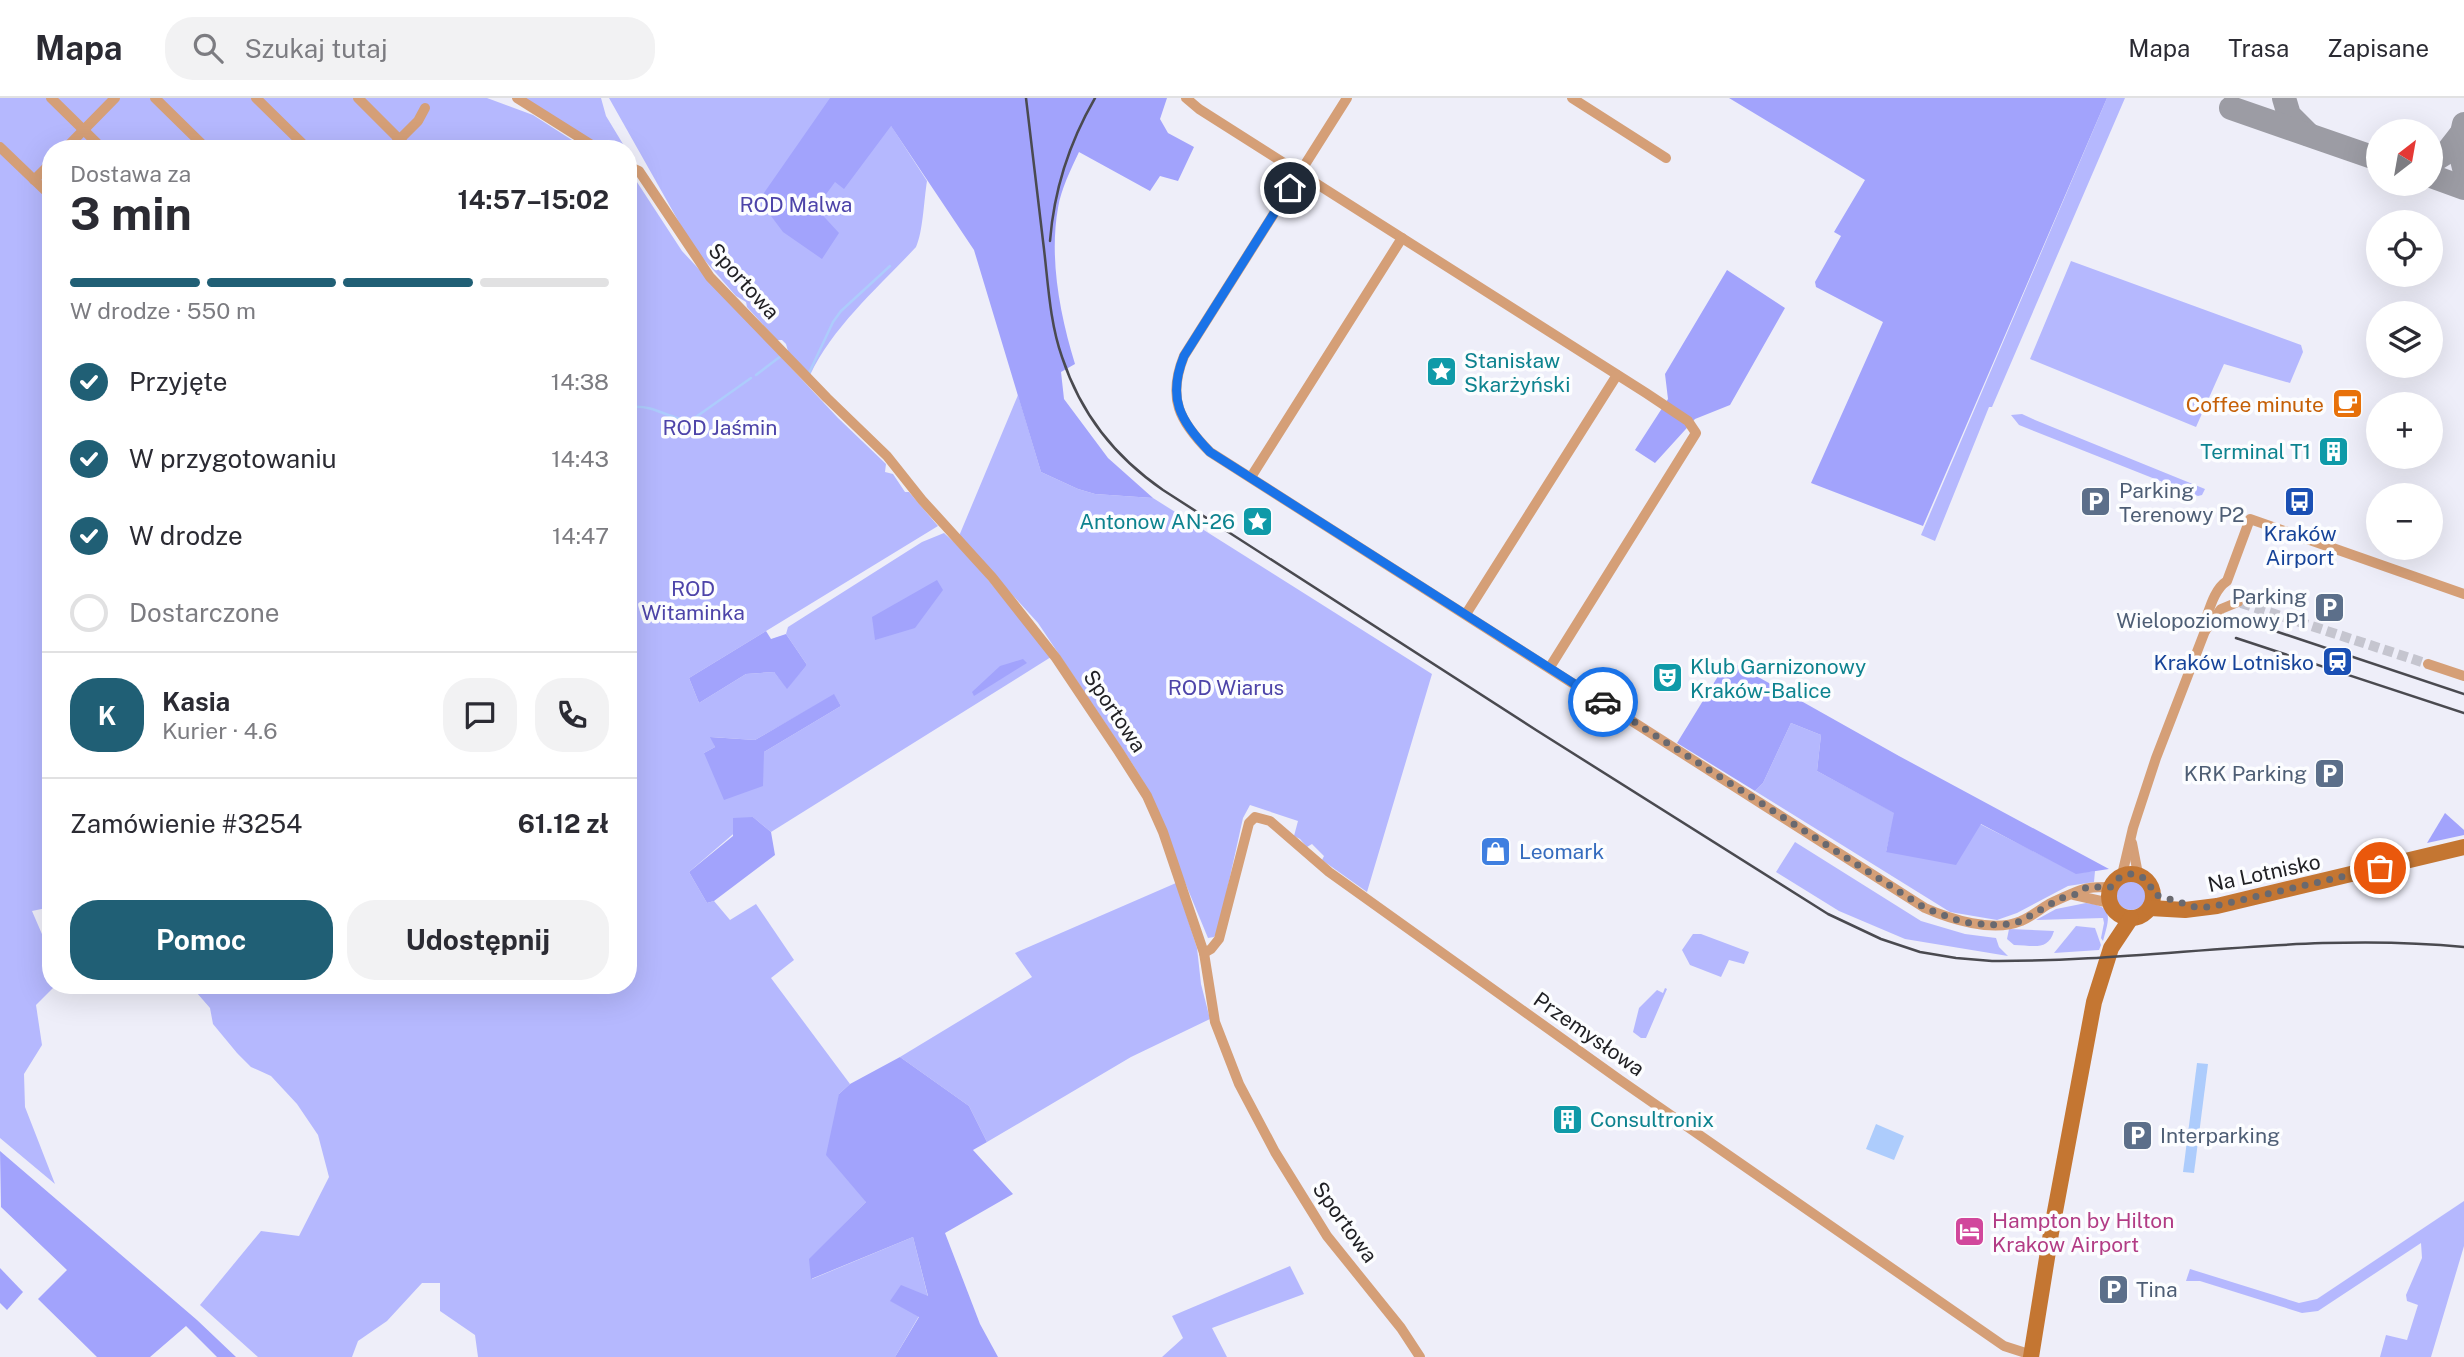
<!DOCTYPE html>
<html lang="pl">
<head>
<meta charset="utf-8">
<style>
  :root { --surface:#fff; --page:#f2f2f3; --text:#2b2b33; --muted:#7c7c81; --line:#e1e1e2; --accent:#205f75 }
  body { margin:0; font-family:"Public Sans",sans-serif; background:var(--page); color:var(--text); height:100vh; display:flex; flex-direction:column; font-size:26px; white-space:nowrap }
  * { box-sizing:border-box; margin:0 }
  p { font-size:23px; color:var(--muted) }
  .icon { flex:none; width:38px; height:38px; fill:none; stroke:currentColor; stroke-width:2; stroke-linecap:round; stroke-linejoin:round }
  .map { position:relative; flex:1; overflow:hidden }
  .drawer { position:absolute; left:42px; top:42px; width:595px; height:854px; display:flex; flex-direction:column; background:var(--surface); border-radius:28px; box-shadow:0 7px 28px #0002 }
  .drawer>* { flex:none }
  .needle { width:46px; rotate:31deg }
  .buttons { position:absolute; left:2366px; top:21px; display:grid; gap:14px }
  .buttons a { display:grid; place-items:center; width:77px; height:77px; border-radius:50%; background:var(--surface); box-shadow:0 7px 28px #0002; font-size:35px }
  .pin { position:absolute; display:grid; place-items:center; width:60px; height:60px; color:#fff; margin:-30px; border:4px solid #fff; border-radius:50%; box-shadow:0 2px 7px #0007 }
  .courier { position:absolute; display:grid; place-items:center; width:70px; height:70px; margin:-35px; border:5px solid #1a73e8; border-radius:50%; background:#fff; color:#222; box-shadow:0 2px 9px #0007 }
  .summary em { font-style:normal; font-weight:700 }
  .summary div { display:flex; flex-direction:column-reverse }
  .summary { display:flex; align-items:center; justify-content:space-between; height:119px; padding:0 28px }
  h1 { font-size:46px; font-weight:700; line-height:52px }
  .bar { display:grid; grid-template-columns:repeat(4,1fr); gap:10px 7px; align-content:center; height:84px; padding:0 28px }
  .bar i { height:9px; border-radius:5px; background:var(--line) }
  .bar .current { background:var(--accent) }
  .bar p { grid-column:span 4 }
  .line { display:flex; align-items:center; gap:18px; padding:0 28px; border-top:2px solid var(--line) }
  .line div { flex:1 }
  .round { display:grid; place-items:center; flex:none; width:74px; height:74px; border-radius:28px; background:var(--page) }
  ol { padding:0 28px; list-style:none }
  li { display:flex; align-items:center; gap:21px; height:77px }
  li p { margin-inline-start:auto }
  li .icon { padding:7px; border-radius:50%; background:var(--accent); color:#fff; stroke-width:4 }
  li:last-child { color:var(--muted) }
  li i { width:38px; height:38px; border:4px solid var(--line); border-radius:50% }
  .button { display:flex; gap:14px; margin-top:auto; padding:14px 28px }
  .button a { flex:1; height:80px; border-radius:28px; background:var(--accent); color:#fff; font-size:28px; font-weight:700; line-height:80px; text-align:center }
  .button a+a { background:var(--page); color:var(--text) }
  header { display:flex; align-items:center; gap:42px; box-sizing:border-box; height:98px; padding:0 35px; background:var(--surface); border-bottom:2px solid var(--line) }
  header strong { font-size:33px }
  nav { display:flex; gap:38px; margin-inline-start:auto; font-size:24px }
  .search { width:490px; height:63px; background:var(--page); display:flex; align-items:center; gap:18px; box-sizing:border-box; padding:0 24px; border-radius:28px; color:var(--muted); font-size:26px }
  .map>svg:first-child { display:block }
  .green { fill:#b5b8fe; fill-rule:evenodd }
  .forest { fill:#a2a3fc }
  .water { fill:#adccfc }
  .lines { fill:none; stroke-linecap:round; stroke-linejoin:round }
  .stream { stroke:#adccfc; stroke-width:2.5 }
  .taxiway { stroke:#9c9ca4; stroke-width:24 }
  .minor-tunnel { stroke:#c5c5cf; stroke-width:10; stroke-dasharray:10 5; stroke-linecap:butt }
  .minor { stroke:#d59f77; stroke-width:10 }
  .secondary { stroke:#c47632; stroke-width:16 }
  .rail { stroke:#4a4a50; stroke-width:2.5 }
  .done { stroke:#69696f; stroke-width:7; stroke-dasharray:0 12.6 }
  .route { stroke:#1a73e8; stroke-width:9 }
  .labels { text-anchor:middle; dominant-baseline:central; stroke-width:7; stroke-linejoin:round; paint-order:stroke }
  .park-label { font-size:21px; fill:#4d44a9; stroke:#fcfdff }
  .street-label { font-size:21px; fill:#212125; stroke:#fcfdff }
  .culture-label { font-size:21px; fill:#0d838f; stroke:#fcfdff; text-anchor:start }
  .food-label { font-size:21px; fill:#c56008; stroke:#fcfdff; text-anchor:end }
  .service-label { font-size:21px; fill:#4e5e75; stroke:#fcfdff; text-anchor:start }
  .transit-label { font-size:21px; fill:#164399; stroke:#fcfdff }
  .shop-label { font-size:21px; fill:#366cbe; stroke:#fcfdff; text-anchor:start }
  .hotel-label { font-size:21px; fill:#b23c85; stroke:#fcfdff; text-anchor:start }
</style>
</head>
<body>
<header>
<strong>Mapa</strong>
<div class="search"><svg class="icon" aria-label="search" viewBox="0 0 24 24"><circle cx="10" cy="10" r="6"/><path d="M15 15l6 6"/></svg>Szukaj tutaj</div>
<nav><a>Mapa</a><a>Trasa</a><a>Zapisane</a></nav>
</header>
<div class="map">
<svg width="2464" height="1259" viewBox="0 0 2464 1259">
  <rect width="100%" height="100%" fill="#eeeef9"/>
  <g class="green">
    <polygon points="0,0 487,0 533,17 586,51 51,51 51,809 32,813 51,857 51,887 56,887 36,907 42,947 24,976 25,1009 55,1086 0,1040"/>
    <polygon points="522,0 601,0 606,18 626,51 605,51"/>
    <path d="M609 0H873L927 83C924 101 923 134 916 149 879 189 834 227 810 277L788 253 786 246 782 242H777L747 209 746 204 736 198 693 149Z"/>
    <polygon points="2107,0 2125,0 1992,309 1989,309 1935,443 1921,437"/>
    <path d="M628 77 635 81 682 153 838 320 886 366 885 374 893 376 905 394H909L938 428 689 580 699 605 746 576 774 574 787 590 807 567 786 536 788 529 922 444 944 435 968 457 1051 559 771 734 753 719 689 774 707 805 714 803 730 822 756 806 794 862 771 880 850 986 839 996 866 1104 810 1161 812 1181 913 1139 928 1199 891 1203 919 1218 895 1259H478L475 1237 440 1213V1185H422L387 1223 358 1243 352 1259H258L200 1207 261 1133 299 1138 329 1079 318 1037 297 1006 271 978 251 969 237 955 213 926 210 910 190 887H628ZM834 597 841 608 764 654 704 655 715 649 711 639 755 642Z"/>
    <polygon points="2071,163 2301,247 2303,254 2290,285 2224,266 2196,329 2030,261"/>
    <polygon points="1018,297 1041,374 1078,391 1095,396 1153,400 1432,576 1367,794 1322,762 1324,758 1312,746 1307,749 1300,741 1294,738 1298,723 1250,707 1243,720 1218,833 1214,839 1208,840 1143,683 1128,659 1038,525 959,438"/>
    <polygon points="2022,316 2035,322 2205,391 2202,397 2198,398 2019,327 2011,317"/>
    <polygon points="1791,625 1821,637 1817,673 1895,715 1886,754 1980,726 2076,775 2095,773 2094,784 2068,788 2017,815 1997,822 1950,814 1755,693 1763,685"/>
    <polygon points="1795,744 1921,823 1965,836 1996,840 1999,849 2008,858 1905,841 1839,813 1776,774"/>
    <circle cx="2131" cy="797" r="15"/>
    <polygon points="1176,785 1197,850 1201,886 1210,921 1131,959 987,1044 969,1008 900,959 1032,879 1015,855"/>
    <path d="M2086 805C2115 808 2109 821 2103 843L2101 840 2104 825 2103 820 2036 822 2056 811Z"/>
    <polygon points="2076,828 2095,830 2101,847 2099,852 2054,855"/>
    <path d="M2009 831 2054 833C2048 854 2032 847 2014 847L2007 841Z"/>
    <polygon points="1693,836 1701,836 1749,854 1744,866 1729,862 1721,879 1690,867 1682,852"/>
    <polygon points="1665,890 1667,891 1646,940 1641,940 1633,934 1639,910 1657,892 1663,895"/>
    <polygon points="2464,1103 2464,1148 2431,1259 2380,1259 2386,1237 2407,1242 2418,1207 2407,1203 2406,1197 2422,1160 2421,1145 2318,1213 2302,1215 2200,1183 2186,1183 2190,1171 2299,1205 2317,1201"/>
    <polygon points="1290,1168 1304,1196 1212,1230 1227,1259 1162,1259 1183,1240 1172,1218"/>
  </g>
  <g class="forest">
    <path d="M830 0H1167L1160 21 1168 35 1194 49 1178 83 1160 78 1150 93 1079 54C1071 71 1061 91 1058 110 1049 161 1060 217 1075 266L1061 274 1064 301 1108 360 1153 400 1095 396 1078 391 1041 374 974 152 891 28 844 91 835 84 816 110 839 135 822 161 783 134 759 102Z"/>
    <polygon points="1729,0 2107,0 1923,428 1811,385 1883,224 1816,189 1815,184 1841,138 1834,134 1865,82"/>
    <polygon points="1727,172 1785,210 1730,307 1695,321 1655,365 1635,352 1668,301 1665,276"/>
    <polygon points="937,482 943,492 915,530 875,542 872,519"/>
    <polygon points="766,533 771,541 786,536 807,567 787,591 774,574 746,576 699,605 689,580"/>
    <polygon points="1023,561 1027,565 974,598 972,594 1000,568"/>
    <polygon points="1728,562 1899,658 2109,771 2076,776 1981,726 1956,767 1886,754 1894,715 1817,673 1821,637 1791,625 1763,685 1755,693 1677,645"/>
    <polygon points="834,596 841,608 764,654 763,688 724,702 704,655 715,649 710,639 755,642"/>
    <polygon points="2445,715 2464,732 2464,737 2427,745"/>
    <polygon points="753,719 771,734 775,757 714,803 707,805 689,774 733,738 733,720"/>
    <polygon points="900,959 969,1008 987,1044 973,1052 1013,1096 945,1135 980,1226 998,1259 895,1259 919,1219 890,1203 901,1187 928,1198 913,1139 811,1181 809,1161 866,1104 826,1057 839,996 850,986"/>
    <polygon points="0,1053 197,1222 236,1259 217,1259 186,1228 150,1259 97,1259 38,1201 67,1172 1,1109"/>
    <polygon points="0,1170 23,1194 7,1212 0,1205"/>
  </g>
  <g class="water">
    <polygon points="2197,965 2208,966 2194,1075 2183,1074"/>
    <polygon points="1876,1026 1904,1038 1894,1062 1866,1051"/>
  </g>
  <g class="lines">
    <g class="stream">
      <polyline points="809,275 833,224 841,213 890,168"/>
      <polyline points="756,277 781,258"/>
      <path d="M628 313 632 309C656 306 673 325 693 321L751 280"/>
    </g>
    <g class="taxiway">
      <polyline points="2284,0 2289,17 2308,36"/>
      <polyline points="2231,10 2378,61"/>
      <polyline points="2464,26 2459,49 2464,70"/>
      <polyline points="2431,64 2447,54 2461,36"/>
      <polyline points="2431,78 2464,90"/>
    </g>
    <polyline class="minor-tunnel" points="2241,505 2428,566"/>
    <g class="minor">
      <polyline points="51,0 103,51"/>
      <polyline points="155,0 207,51"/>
      <polyline points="256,0 308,51"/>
      <polyline points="358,0 409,51"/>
      <polyline points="517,0 598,51"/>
      <polyline points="1186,0 1199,11 1646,295 1688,323 1696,335 1550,569"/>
      <path d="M1347 0 1184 258C1167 300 1179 323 1210 354L1925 810C1950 821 1993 835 2021 823 2031 819 2040 811 2049 806 2055 803 2083 790 2089 790 2096 789 2104 789 2111 789"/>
      <polyline points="1572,0 1666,60"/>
      <polyline points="0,49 51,98"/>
      <polyline points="65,51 115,0"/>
      <polyline points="390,51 418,23 425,10"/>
      <polyline points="628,68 639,73 710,179 827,300 887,358 922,402 992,479 1056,560 1119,654 1147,698 1163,734 1204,855 1215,924 1239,986 1275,1054 1327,1138 1401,1230 1420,1259"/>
      <polyline points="34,82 51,65"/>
      <polyline points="1251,379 1402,140"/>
      <polyline points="1466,516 1617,277"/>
      <polyline points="2205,533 2221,511 2238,504"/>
      <polyline points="2428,566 2464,578"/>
      <polyline points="2132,745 2138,776"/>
      <path d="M2122 777 2133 730 2156 660 2205 533 2203 529C2209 514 2213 492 2227 483L2250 421 2464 496"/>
      <polyline points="2074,797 2110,805"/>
      <polyline points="1204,855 1211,851 1219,841 1249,725 1255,719 1270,723 1329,774 1620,982 2004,1248 2032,1257"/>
    </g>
    <g class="secondary">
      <circle cx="2131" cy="798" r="22"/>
      <polyline points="2150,810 2185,812 2217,808 2464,749"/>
      <polyline points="2031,1259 2051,1135 2094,904 2111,850 2131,820"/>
    </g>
    <g class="rail">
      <path d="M1026 0C1032 48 1037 95 1043 143 1048 181 1049 222 1062 259 1081 316 1114 358 1163 392L1536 632 1828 816 1881 841 1920 854 1956 860 1992 863C2151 864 2304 833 2464 849"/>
      <path d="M1050 143C1054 91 1069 45 1095 0"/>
      <polyline points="2242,522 2464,596"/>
      <polyline points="2236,540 2464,615"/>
    </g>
  </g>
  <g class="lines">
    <path class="done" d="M1603 604 1925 810 1962 824 1991 827 2010 826 2021 823 2061 800 2074 797 2087 789H2111C2123 768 2149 774 2153 796L2195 809H2211L2380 770"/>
    <path class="route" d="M1290 90 1184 258C1167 300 1180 323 1210 354L1603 604"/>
  </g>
  <defs>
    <symbol id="sight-square" viewBox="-11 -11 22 22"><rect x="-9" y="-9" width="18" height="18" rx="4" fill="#0f9aa8" stroke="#fcfdff"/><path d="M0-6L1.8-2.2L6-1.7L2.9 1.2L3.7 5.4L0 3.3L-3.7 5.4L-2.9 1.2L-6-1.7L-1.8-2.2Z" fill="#fff"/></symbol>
    <symbol id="cafe-square" viewBox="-11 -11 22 22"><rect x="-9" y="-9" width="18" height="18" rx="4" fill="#e8710a" stroke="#fcfdff"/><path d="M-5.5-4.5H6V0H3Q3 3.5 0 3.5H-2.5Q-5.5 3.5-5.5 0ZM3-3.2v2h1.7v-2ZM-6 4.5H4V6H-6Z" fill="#fff"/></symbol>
    <symbol id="building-square" viewBox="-11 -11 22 22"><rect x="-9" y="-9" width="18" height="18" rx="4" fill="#0f9aa8" stroke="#fcfdff"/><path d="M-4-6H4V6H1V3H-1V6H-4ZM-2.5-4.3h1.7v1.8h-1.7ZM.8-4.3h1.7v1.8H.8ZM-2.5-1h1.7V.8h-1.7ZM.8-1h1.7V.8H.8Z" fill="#fff"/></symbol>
    <symbol id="bus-square" viewBox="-11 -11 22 22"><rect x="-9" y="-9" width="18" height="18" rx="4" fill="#1a4fb4" stroke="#fcfdff"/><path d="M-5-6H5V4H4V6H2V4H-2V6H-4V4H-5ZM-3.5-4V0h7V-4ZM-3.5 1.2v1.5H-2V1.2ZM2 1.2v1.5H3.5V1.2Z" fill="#fff"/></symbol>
    <symbol id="parking-square" viewBox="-11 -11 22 22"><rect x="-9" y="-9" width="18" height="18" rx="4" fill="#5c6f8a" stroke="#fcfdff"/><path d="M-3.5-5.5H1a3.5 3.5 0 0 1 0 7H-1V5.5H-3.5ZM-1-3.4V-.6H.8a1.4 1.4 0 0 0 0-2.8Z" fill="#fff"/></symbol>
    <symbol id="station-square" viewBox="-11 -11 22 22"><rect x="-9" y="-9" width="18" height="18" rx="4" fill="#1a4fb4" stroke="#fcfdff"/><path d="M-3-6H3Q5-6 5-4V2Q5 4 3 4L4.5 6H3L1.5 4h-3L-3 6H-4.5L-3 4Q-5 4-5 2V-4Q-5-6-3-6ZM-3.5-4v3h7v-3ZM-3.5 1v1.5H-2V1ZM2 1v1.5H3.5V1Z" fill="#fff"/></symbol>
    <symbol id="theatre-square" viewBox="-11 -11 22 22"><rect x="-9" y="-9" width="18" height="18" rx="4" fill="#0f9aa8" stroke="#fcfdff"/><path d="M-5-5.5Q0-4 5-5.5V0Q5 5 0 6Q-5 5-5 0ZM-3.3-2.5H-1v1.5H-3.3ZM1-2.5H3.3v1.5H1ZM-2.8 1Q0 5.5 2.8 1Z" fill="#fff"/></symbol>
    <symbol id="shop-square" viewBox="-11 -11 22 22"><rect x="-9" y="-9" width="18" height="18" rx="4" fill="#3f7fe0" stroke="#fcfdff"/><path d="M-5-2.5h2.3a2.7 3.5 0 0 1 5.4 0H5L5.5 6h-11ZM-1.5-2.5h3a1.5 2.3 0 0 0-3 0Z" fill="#fff"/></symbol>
    <symbol id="hotel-square" viewBox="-11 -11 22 22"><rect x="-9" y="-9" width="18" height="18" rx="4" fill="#d1479c" stroke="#fcfdff"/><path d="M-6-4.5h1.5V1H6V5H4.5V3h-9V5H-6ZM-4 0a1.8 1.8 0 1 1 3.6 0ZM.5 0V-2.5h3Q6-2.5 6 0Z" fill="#fff"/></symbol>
  </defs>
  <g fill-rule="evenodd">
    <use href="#sight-square" x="1424" y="256" width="35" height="35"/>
    <use href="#cafe-square" x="2330" y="288" width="35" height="35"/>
    <use href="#building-square" x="2316" y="336" width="35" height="35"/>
    <use href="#bus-square" x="2282" y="386" width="35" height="35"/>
    <use href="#parking-square" x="2078" y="386" width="35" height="35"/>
    <use href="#sight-square" x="1240" y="406" width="35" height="35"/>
    <use href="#parking-square" x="2312" y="492" width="35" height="35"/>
    <use href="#station-square" x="2320" y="546" width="35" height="35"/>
    <use href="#theatre-square" x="1650" y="562" width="35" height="35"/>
    <use href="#parking-square" x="2312" y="658" width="35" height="35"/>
    <use href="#shop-square" x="1478" y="736" width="35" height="35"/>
    <use href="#building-square" x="1550" y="1004" width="35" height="35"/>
    <use href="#parking-square" x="2120" y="1020" width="35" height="35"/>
    <use href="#hotel-square" x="1952" y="1116" width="35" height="35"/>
    <use href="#parking-square" x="2096" y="1174" width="35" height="35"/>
  </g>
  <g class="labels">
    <g class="park-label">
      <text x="796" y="106">ROD Malwa</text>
      <text x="720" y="329">ROD Jaśmin</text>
      <text x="693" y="490">ROD<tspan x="693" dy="24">Witaminka</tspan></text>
      <text x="1226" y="589">ROD Wiarus</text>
    </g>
    <g class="street-label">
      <text transform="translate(744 183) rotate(48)">Sportowa</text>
      <text transform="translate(1115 613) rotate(56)">Sportowa</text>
      <text transform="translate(2264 775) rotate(-12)">Na Lotnisko</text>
      <text transform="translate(1589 936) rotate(35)">Przemysłowa</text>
      <text transform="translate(1345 1124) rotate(54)">Sportowa</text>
    </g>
    <g class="culture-label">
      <text x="1464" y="262">Stanisław<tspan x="1464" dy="24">Skarżyński</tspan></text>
      <text x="2311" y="353" text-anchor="end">Terminal T1</text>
      <text x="1235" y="423" text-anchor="end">Antonow AN-26</text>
      <text x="1690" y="568">Klub Garnizonowy<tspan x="1690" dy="24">Kraków-Balice</tspan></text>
      <text x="1590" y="1021">Consultronix</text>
    </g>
    <g class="food-label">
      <text x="2324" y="306">Coffee minute</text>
    </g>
    <g class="service-label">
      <text x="2119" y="392">Parking<tspan x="2119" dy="24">Terenowy P2</tspan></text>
      <text x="2307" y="498" text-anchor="end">Parking<tspan x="2307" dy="24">Wielopoziomowy P1</tspan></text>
      <text x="2307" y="675" text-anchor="end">KRK Parking</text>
      <text x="2160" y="1037">Interparking</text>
      <text x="2136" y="1191">Tina</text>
    </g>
    <g class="transit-label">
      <text x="2300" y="435">Kraków<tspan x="2300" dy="24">Airport</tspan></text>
      <text x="2314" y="564" text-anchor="end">Kraków Lotnisko</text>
    </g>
    <g class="shop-label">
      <text x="1519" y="753">Leomark</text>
    </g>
    <g class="hotel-label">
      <text x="1992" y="1122">Hampton by Hilton<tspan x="1992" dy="24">Krakow Airport</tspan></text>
    </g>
  </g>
</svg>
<div class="buttons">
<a><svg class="needle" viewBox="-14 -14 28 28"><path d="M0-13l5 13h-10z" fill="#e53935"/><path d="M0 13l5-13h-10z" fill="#7c7c81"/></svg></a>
<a><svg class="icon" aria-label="locate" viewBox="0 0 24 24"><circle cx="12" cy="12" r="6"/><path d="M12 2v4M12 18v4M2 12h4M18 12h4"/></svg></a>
<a><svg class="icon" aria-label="layers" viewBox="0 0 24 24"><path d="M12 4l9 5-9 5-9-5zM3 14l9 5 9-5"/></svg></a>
<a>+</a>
<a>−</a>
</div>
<div class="pin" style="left:2380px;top:770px;background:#ea580c"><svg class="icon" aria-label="bag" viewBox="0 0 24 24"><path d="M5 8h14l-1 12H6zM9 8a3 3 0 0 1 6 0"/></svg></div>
<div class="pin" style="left:1290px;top:90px;background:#1f2937"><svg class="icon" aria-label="home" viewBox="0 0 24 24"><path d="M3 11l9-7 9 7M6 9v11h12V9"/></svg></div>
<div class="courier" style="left:1603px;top:604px"><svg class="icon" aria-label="car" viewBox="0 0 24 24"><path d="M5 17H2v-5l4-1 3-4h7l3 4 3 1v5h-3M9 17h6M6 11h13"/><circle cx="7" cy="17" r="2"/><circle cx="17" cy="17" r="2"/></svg></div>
<section class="drawer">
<div class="summary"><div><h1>3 min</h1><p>Dostawa za</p></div><em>14:57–15:02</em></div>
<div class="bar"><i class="current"></i><i class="current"></i><i class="current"></i><i></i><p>W drodze · 550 m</p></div>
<ol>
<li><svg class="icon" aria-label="check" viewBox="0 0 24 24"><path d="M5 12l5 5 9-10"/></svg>Przyjęte<p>14:38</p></li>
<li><svg class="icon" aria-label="check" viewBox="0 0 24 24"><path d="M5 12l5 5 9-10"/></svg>W przygotowaniu<p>14:43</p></li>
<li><svg class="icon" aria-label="check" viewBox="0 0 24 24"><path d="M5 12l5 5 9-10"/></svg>W drodze<p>14:47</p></li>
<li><i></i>Dostarczone</li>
</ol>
<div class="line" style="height:126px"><b class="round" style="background:var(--accent);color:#fff">K</b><div><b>Kasia</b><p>Kurier · 4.6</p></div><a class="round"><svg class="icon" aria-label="chat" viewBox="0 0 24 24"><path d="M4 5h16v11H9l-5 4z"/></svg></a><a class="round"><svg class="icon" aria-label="phone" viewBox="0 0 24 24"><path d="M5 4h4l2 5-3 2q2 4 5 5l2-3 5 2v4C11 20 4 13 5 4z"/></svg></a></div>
<div class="line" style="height:91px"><div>Zamówienie #3254</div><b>61.12 zł</b></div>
<div class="button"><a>Pomoc</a><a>Udostępnij</a></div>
</section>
</div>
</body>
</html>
